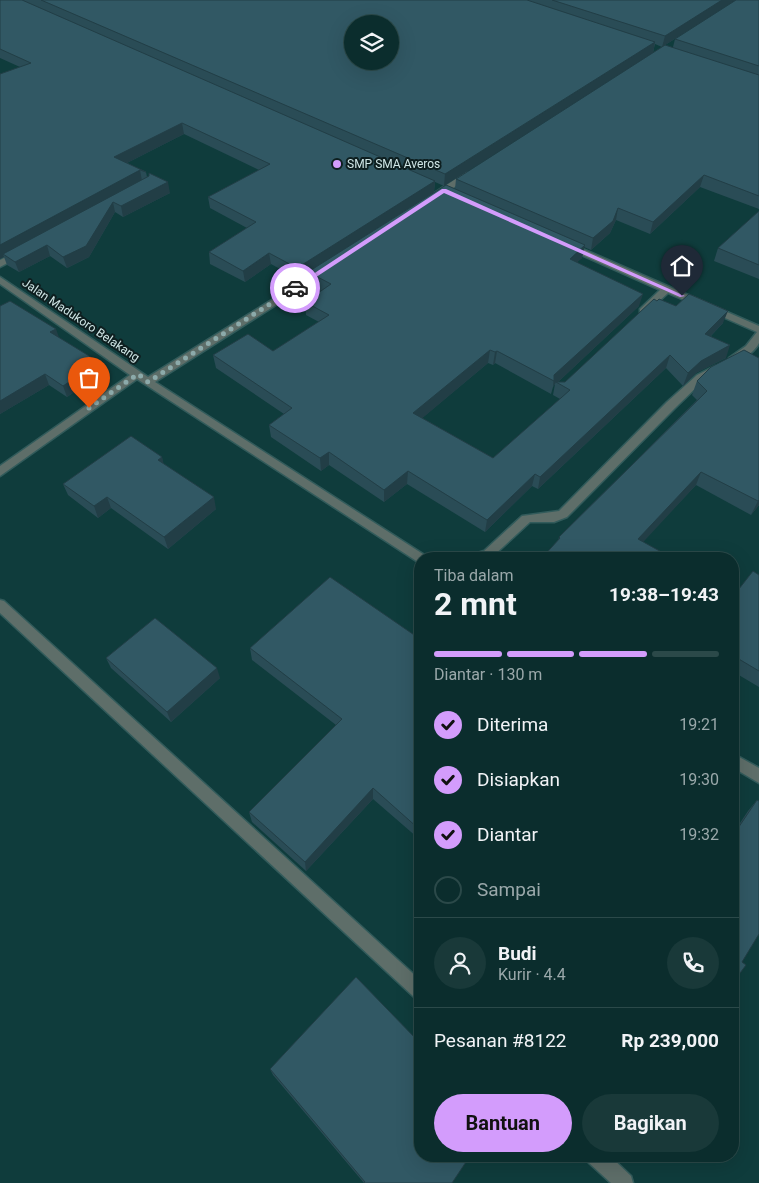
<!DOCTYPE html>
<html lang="id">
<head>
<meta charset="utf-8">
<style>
  :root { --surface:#0b2d2d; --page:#193939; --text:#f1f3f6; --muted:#9aa8aa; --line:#2b4949; --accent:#d39cfc }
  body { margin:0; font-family:Roboto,sans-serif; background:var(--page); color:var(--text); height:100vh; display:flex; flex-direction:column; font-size:19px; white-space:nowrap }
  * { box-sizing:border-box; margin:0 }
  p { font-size:16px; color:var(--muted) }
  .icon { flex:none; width:28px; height:28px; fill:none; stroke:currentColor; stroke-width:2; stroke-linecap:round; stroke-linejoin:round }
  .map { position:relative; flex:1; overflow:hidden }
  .panel { position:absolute; left:414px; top:552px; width:325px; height:610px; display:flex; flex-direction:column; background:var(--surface); border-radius:20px; box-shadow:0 5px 20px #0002,0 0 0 1px var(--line) }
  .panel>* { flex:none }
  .tools { position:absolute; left:344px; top:15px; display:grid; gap:10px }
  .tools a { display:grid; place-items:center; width:55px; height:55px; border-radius:50%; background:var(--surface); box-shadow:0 5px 20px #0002,0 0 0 1px var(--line); font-size:25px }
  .pin { position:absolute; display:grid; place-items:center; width:42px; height:42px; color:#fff; margin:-51px -21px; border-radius:50% 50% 50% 0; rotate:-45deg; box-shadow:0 0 5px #0007 }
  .pin .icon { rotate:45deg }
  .courier { position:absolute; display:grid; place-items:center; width:50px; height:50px; margin:-25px; border:4px solid #d39cfc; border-radius:50%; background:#fff; color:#222; box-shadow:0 1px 6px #0007 }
  .head em { font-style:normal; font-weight:700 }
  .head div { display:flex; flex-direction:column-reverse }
  .head { display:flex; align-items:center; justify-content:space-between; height:85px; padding:0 20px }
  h1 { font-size:32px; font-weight:700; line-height:38px }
  .bar { display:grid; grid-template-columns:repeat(4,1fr); gap:8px 5px; align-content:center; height:60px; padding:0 20px }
  .bar i { height:6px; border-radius:4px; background:var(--line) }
  .bar .selected { background:var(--accent) }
  .bar p { grid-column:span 4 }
  .line { display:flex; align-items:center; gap:12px; padding:0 20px; border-top:1px solid var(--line) }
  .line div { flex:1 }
  .round { display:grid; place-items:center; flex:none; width:52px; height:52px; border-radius:26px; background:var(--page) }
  ol { padding:0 20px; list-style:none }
  li { display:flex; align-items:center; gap:15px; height:55px }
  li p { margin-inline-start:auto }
  li .icon { padding:5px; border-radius:50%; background:var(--accent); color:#111; stroke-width:4 }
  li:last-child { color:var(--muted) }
  li i { width:28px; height:28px; border:2px solid var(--line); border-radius:50% }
  .cta { display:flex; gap:10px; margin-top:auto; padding:10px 20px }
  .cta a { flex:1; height:58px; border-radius:30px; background:var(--accent); color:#111; font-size:20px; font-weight:700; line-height:58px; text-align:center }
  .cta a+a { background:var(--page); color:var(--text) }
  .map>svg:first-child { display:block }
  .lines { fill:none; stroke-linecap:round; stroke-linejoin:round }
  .minor-casing { stroke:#325b5b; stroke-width:3 }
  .minor { fill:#5e6e69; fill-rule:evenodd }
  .wall { fill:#2a4c56; fill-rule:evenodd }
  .shaded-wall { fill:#223e46 }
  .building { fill:#315864; stroke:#223e46; fill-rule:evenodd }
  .route { fill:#d39cfc }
  .done { stroke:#8caaaa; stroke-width:5; stroke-dasharray:0 9 }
  .poi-dot { fill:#d39cfc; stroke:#0e1f20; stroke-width:2 }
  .labels { text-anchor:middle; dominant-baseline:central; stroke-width:4; stroke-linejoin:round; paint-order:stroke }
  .far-poi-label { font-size:12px; fill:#d0e6e6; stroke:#0e1f20; text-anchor:start }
  .far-street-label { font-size:12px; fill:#d0e6e6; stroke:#0e1f20 }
</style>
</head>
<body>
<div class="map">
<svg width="759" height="1183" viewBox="0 0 759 1183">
  <rect width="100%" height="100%" fill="#0f3c3c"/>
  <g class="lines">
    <defs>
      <g id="minor">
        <polygon points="466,172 473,174 439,198 433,198 433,194"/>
        <path d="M569 243 759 326C759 331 759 338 759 343 755 352 738 364 729 362V358L746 346 757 332 668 293 646 313H640V309L660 290 566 248V244Z"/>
        <polygon points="20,250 23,251 23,255 0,267 0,260"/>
        <polygon points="323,268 328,271 326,273 155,382 426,556 428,559 420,559 420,563 418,562 137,379 0,476 0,466 130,375 0,284 0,277 148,377"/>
        <polygon points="715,366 720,369 705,379 675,408 567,517 554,522 530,522 492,557 466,559 468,556 484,551 522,516 559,511 667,402 697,375"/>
        <polygon points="0,600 4,601 420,980 420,999 414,997 0,613"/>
        <polygon points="732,753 759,768 759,783 732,767"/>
        <polygon points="587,1156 610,1156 631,1176 633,1183 611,1183 589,1163"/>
      </g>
    </defs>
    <use href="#minor" class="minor-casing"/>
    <use href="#minor" class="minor"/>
  </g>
  <g class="wall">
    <path d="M0 0H736L662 47 655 44 653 53 444 186 435 182 434 192 455 189 456 179 673 47 675 39 759 0V209L700 187 650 234 616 220 610 233 591 250 584 247 582 258 577 262 639 306 558 382H565L657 301 676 306 723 323 711 336 726 358 696 373 683 386 666 368 538 489 532 486 485 532 407 484 384 502 329 465 321 471 271 437 269 425 284 414 216 368 213 355 273 351 319 322 306 315 305 302 321 291 309 285 308 273 298 279 271 264 245 282 210 264 209 252 247 228 210 208 208 197 259 170 184 134 127 163 146 172 147 177 170 193 123 217 115 212 89 257 67 268 50 256 19 272 7 265 4 257 0 259 20 67 0 58ZM488 363 493 365 495 363 551 394 553 387 555 384 553 395 560 399 493 458 422 418Z"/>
    <polygon points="759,211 759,279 714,261 718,248"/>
    <polygon points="0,306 59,338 102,373 67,397 49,385 0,414"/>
    <polygon points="759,358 759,505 751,515 696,485 643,541 558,541 559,537 697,400 692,395 697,381"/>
    <polygon points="162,457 163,464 216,509 168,549 111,508 98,518 68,495 63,484"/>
    <polygon points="759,575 759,687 732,671 732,592 735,594"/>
    <polygon points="420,639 420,836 418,838 373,799 306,871 252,822 249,812 336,725 252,660 250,648"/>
    <polygon points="106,658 220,678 171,722 111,668"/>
    <polygon points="757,800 742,962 732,984 732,835 748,811"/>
    <polygon points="270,1069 420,1156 452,1183 364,1183 273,1075"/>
  </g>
  <g class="shaded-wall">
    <polygon points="722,0 736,0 662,47 665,36"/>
    <polygon points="655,42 653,53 444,186 445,174"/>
    <polygon points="182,123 184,134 117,168 114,157"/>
    <polygon points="140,170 142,181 3,254 4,257 0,259 0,245"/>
    <polygon points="704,175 700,187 650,234 653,222"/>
    <polygon points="435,181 434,192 298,279 297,268"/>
    <polygon points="168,182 170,193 123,217 121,206"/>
    <polygon points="113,202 115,212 89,257 67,268 63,257"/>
    <polygon points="618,208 616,220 610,233 591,250 593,238"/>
    <polygon points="47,245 50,256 19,272 15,262"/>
    <polygon points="585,245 582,258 567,271 570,259"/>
    <polygon points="269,253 271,264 245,282 243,271"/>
    <polygon points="643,294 639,306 557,383 556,382 555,384 553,387 554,375"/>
    <polygon points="728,311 723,323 701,346 705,334"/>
    <polygon points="56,329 60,340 50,332"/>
    <polygon points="730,345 726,358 696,373 683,386 688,373 701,361"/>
    <polygon points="490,350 488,363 413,426 413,413"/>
    <polygon points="497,351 495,363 493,365 495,352"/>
    <polygon points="670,355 666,368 538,489 540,477"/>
    <polygon points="99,362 102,373 67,397 63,386"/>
    <polygon points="45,374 49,385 0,414 0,401"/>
    <polygon points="329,452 329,465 321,471 320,458"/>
    <polygon points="162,457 165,469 158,460"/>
    <polygon points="408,471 407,484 384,502 384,490"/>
    <polygon points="701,472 696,485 634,552 638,539"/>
    <polygon points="535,474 532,486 485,532 487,520"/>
    <polygon points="107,497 111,508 98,518 94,506"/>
    <polygon points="214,497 216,509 168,549 164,537"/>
    <polygon points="759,500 759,505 751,515 758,501"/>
    <polygon points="217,668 220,678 171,722 167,712"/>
    <polygon points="373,788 373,799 306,871 305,862"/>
    <polygon points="420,827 420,836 418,838 419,829"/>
  </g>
  <g class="building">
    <polygon points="0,0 22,0 435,181 297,268 269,253 243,271 209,252 256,222 208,197 270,164 182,123 114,157 146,172 140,170 0,245 0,74 31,63 0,49"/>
    <path d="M41 0H527L655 42 445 174ZM352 24H390V61H352Z"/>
    <polygon points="552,0 722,0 665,36"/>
    <polygon points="736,0 759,0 759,66 675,39"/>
    <polygon points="665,45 759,75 759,196 704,175 653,222 618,208 613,221 593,238 456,179"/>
    <polygon points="149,173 168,182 121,206 113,202 86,246 63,257 47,245 15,262 3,254 149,176"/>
    <polygon points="446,185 585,245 570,259 643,294 554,375 554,381 497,351 495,352 490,350 413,413 493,458 570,390 556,382 565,382 654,299 657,301 659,299 676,306 689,294 728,311 705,334 730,345 701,361 688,373 670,355 540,477 535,474 487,520 408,471 384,490 329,452 320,458 269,425 292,408 213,355 248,334 273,351 329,315 305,302 331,284 308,272"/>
    <polygon points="759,211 759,265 718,248"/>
    <polygon points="10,301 56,329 50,332 99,362 63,386 45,374 0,401 0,306"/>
    <polygon points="744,350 759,358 759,500 758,501 701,472 638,539 674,559 541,559 560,538 559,537 707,391 697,381 711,367"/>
    <polygon points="131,436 162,457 158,460 214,497 164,537 107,497 94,506 63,484"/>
    <polygon points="753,571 759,575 759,671 732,655 732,592 735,594"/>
    <polygon points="330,577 420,639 420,827 419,829 373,788 305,862 249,812 342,719 250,648"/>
    <polygon points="155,618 217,668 167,712 106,658"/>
    <polygon points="757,800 759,801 759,934 742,962 746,965 732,984 732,837"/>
    <polygon points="356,977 420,1043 420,1156 470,1156 452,1183 364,1183 365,1182 270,1069"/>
  </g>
  <polygon class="route" points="442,189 446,189 685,296 680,297 444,193 298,289 292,288"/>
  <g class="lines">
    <polyline class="done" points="89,408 138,374 148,382 295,288"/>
  </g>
  <circle class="poi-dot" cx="337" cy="164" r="5"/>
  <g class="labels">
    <g class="far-poi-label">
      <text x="347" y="164">SMP SMA Averos</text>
    </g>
    <g class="far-street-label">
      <text transform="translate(81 320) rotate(34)">Jalan Madukoro Belakang</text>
    </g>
  </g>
</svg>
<div class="tools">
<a><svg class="icon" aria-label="layers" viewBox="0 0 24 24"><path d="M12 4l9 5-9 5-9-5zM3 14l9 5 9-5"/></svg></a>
</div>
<div class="pin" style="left:89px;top:408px;background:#ea580c"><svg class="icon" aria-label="bag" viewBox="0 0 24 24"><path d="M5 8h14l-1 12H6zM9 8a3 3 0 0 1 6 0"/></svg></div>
<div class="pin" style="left:682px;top:296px;background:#1f2937"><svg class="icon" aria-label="home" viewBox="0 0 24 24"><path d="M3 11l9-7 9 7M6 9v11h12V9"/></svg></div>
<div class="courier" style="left:295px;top:288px"><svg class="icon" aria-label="car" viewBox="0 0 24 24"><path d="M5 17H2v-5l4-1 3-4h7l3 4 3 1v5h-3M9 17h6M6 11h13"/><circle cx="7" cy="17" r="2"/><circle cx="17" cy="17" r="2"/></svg></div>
<section class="panel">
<div class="head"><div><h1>2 mnt</h1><p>Tiba dalam</p></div><em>19:38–19:43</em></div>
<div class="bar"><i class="selected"></i><i class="selected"></i><i class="selected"></i><i></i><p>Diantar · 130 m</p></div>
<ol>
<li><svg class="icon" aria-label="check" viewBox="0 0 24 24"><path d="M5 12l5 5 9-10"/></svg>Diterima<p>19:21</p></li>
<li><svg class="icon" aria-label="check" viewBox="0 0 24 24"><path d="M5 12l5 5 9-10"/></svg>Disiapkan<p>19:30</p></li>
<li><svg class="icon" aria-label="check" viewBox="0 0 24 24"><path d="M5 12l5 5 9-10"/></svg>Diantar<p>19:32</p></li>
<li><i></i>Sampai</li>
</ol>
<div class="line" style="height:90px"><a class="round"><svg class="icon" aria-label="person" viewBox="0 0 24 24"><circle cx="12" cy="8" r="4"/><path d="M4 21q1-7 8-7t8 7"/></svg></a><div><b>Budi</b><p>Kurir · 4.4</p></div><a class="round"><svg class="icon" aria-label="phone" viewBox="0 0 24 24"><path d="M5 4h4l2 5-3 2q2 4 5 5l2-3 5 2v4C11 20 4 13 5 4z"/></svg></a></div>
<div class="line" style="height:65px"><div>Pesanan #8122</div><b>Rp 239,000</b></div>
<div class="cta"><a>Bantuan</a><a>Bagikan</a></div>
</section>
</div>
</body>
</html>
